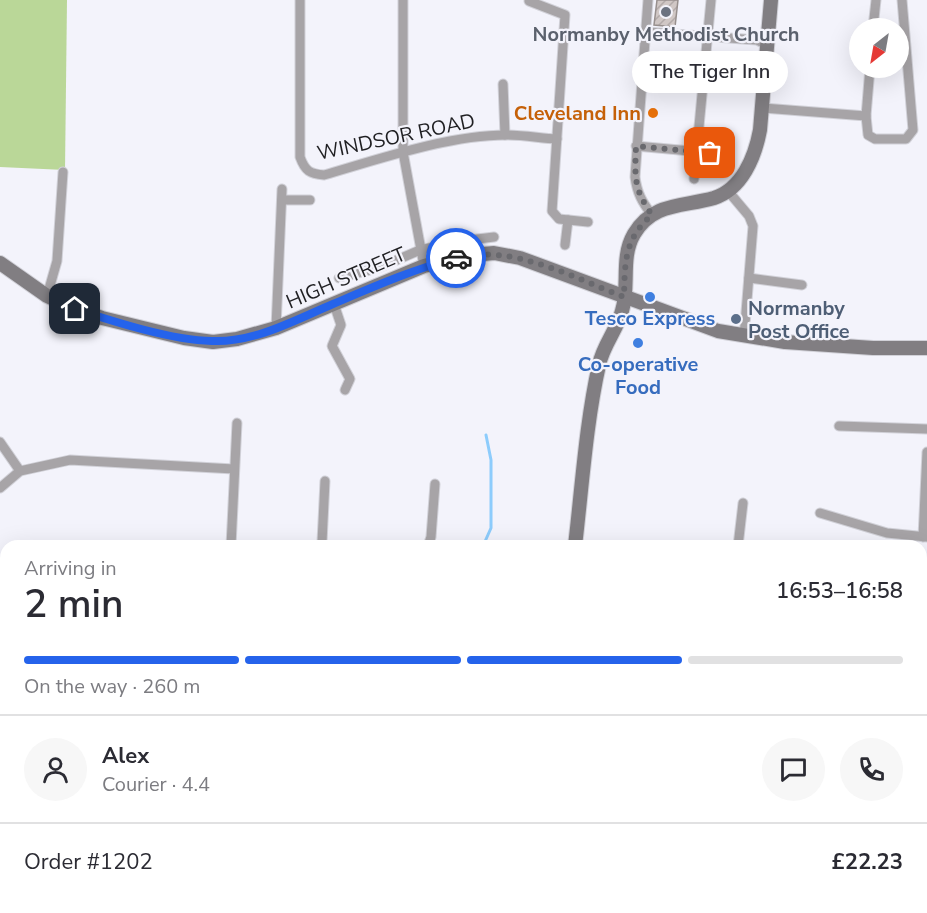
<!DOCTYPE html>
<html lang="en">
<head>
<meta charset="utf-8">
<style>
  :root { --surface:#fff; --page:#f7f7f7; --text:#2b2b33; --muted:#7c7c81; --line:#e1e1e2; --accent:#2563eb }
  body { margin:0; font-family:"Nunito Sans",sans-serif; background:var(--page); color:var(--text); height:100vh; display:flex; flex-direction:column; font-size:22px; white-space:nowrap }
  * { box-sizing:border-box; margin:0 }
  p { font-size:20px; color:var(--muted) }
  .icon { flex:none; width:33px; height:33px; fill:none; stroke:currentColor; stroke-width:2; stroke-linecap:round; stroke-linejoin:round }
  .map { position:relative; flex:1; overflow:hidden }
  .side { position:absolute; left:0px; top:540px; width:927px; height:374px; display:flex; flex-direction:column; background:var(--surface); border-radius:18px 18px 0 0; box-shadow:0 6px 24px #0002 }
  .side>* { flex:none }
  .needle { width:39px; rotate:211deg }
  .buttons { position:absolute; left:849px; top:18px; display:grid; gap:12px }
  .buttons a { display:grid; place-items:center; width:60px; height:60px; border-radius:50%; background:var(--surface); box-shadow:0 6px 24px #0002; font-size:30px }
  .pin { position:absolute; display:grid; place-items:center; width:51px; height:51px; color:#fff; margin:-26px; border-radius:12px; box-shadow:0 3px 9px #0006 }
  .courier { position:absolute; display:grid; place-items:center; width:60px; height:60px; margin:-30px; border:4px solid #2563eb; border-radius:50%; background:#fff; color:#222; box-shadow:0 2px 8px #0007 }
  .bubble { position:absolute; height:42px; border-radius:21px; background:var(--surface); box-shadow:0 6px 24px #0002; font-size:20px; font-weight:600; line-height:42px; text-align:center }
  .overview em { font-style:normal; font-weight:600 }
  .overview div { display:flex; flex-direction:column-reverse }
  .overview { display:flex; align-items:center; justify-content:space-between; height:102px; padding:0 24px }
  h1 { font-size:39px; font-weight:600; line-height:45px }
  .bar { display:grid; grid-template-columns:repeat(4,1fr); gap:9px 6px; align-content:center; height:72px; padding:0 24px }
  .bar i { height:8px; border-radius:4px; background:var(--line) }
  .bar .current { background:var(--accent) }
  .bar p { grid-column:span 4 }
  .line { display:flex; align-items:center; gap:15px; padding:0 24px; border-top:2px solid var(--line) }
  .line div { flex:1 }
  .round { display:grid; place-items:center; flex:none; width:63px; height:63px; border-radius:32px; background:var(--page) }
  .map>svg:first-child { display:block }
  .green { fill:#bad798 }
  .cemetery { fill:url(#cemetery-stones) }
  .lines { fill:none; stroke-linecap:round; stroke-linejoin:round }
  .stream { stroke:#8dccfc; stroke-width:3 }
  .building { fill:url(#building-hatch); stroke:#978f8d; stroke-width:1.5 }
  .street-casing { stroke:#d1d1d8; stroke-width:11 }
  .secondary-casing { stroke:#d1d1d8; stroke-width:16 }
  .street { stroke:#a7a4a7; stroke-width:9 }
  .secondary { stroke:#817e82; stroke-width:14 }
  .done { stroke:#69696e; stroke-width:6; stroke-dasharray:0 10.8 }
  .route { stroke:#2563eb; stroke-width:8 }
  .worship-dot { fill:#6b7280; stroke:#f3f3fb; stroke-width:2 }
  .food-dot { fill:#e8710a; stroke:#f3f3fb; stroke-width:2 }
  .shop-dot { fill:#3f7fe0; stroke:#f3f3fb; stroke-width:2 }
  .service-dot { fill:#5c6f8a; stroke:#f3f3fb; stroke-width:2 }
  .labels { text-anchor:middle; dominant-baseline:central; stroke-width:4.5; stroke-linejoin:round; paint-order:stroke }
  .worship-label { font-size:20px; font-weight:bold; fill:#5b616d; stroke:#f3f3fb }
  .food-label { font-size:20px; font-weight:bold; fill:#c56008; stroke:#f3f3fb; text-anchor:end }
  .street-label { font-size:20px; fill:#1f1f22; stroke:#f3f3fb }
  .service-label { font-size:20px; font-weight:bold; fill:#4e5e75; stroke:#f3f3fb; text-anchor:start }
  .shop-label { font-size:20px; font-weight:bold; fill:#366cbe; stroke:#f3f3fb }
</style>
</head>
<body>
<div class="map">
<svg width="927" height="913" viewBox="0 0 927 913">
  <defs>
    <pattern id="cemetery-stones" width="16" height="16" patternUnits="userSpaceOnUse" patternTransform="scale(1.5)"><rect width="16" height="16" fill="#bad798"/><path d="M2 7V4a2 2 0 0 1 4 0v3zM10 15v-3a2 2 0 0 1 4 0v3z" fill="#9fb883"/></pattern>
    <pattern id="building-hatch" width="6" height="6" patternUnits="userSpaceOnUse" patternTransform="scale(1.5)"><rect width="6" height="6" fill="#d0c7c5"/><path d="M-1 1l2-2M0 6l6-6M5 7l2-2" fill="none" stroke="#b2aaa9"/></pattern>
  </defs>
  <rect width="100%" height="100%" fill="#f3f3fb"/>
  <polygon class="green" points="0,0 67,0 65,170 0,167"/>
  <polygon class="cemetery" points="3,833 6,833 6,908 531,908 531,913 6,913"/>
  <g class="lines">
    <g class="stream">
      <polyline points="483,546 491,528 491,460 486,435"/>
      <polyline points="0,771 6,767"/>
    </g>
  </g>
  <polygon class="building" points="657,0 678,0 675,27 654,25"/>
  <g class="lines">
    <defs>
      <g id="street">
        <path d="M300 0V157C305 171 310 174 324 175 379 159 449 135 506 135 523 135 540 138 557 139"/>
        <polyline points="403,0 403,152 424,266"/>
        <path d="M648 0 635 177C637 193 642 202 652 215"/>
        <polyline points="529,1 565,15 552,211 559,219 588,222"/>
        <polyline points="873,28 876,0"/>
        <polyline points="646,32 757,40 767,45"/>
        <polyline points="870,68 866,116 868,135 875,139 906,139 913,130 902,0"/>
        <polyline points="503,84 505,135"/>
        <polyline points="763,108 866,116"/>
        <polyline points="636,146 723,154"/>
        <polyline points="694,179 711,0"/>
        <polyline points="728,191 749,216 753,226 744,337"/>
        <polyline points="282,200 310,200"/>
        <polyline points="565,245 568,220"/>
        <polyline points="339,278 378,268 420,250 461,241 494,237"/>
        <polyline points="749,278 802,285"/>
        <polyline points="47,296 57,261 63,172"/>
        <polyline points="334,304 341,325 332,346 350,379 345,390"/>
        <polyline points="276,328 282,189"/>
        <polyline points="839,426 927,429"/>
        <polyline points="0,442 20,471"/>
        <polyline points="0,488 20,471 70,460 234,469"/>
        <polyline points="820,513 887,533 927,537"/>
        <polyline points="923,537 927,452"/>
        <polyline points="231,546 237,423"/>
        <polyline points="323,546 322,542 325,481"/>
        <polyline points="428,546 431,537 435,484"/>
        <polyline points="738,546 743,503"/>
        <polyline points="921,621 927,621"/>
        <polyline points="0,662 6,661"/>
        <polyline points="0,821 6,822"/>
        <polyline points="921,900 927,900"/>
        <polyline points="748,908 748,913"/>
        <polyline points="851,913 851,908"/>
      </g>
      <g id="secondary">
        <polyline points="0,263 47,296 75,309 102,318 184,338 213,342 237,339 276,328 424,266 462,256 494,253 520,258 718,331 785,342 873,348 927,348"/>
        <path d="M575 546C582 487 586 423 599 365 603 345 617 330 622 311 630 286 620 258 634 234 653 202 683 207 714 198 742 189 755 157 760 130L771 0"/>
        <polyline points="546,908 546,913"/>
      </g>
    </defs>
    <use href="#street" class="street-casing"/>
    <use href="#secondary" class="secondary-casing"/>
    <use href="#street" class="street"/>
    <use href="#secondary" class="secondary"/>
  </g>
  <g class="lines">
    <path class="done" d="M456 258C511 243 574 278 624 297 625 262 624 239 652 215 633 188 635 177 636 146L710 153"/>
    <path class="route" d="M75 309C115 322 171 340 212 341 254 343 295 320 333 304 373 287 414 269 456 258"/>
  </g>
  <circle class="worship-dot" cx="666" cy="12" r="6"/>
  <circle class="food-dot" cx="653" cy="113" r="6"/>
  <g class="shop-dot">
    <circle cx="650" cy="297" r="6"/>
    <circle cx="638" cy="343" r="6"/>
  </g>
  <circle class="service-dot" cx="736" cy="319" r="6"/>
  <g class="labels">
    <g class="worship-label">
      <text x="666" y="34">Normanby Methodist Church</text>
    </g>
    <g class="food-label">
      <text x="641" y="113">Cleveland Inn</text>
    </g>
    <g class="street-label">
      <text transform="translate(396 137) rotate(-12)">WINDSOR ROAD</text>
      <text transform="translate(346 278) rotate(-23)">HIGH STREET</text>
    </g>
    <g class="service-label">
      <text x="748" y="308">Normanby<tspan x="748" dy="23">Post Office</tspan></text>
    </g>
    <g class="shop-label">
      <text x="650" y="318">Tesco Express</text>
      <text x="638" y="364">Co-operative<tspan x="638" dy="23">Food</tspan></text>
    </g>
  </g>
</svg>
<div class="buttons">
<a><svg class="needle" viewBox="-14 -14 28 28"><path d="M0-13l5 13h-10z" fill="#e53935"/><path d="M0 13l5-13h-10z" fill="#7c7c81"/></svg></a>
</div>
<div class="pin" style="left:710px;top:153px;background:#ea580c"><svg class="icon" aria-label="bag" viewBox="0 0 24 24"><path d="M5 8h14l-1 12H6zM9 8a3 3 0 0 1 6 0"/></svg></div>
<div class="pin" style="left:75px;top:309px;background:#1f2937"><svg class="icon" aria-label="home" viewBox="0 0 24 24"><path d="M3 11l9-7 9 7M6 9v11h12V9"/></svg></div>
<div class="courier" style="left:456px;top:258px"><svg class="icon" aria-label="car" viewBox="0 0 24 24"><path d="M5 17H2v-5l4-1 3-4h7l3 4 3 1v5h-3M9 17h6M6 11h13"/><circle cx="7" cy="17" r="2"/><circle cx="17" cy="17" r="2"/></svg></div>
<div class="bubble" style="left:632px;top:51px;width:156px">The Tiger Inn</div>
<section class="side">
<div class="overview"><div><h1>2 min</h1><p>Arriving in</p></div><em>16:53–16:58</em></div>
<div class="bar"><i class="current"></i><i class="current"></i><i class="current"></i><i></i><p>On the way · 260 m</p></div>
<div class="line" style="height:108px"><a class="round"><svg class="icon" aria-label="person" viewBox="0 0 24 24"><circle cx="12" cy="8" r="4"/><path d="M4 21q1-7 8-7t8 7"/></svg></a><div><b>Alex</b><p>Courier · 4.4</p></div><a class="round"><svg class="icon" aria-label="chat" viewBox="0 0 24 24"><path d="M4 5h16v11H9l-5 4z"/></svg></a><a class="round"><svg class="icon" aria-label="phone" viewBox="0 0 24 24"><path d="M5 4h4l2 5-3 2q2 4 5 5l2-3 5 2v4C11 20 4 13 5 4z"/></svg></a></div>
<div class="line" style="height:78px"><div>Order #1202</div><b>£22.23</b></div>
</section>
</div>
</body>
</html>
